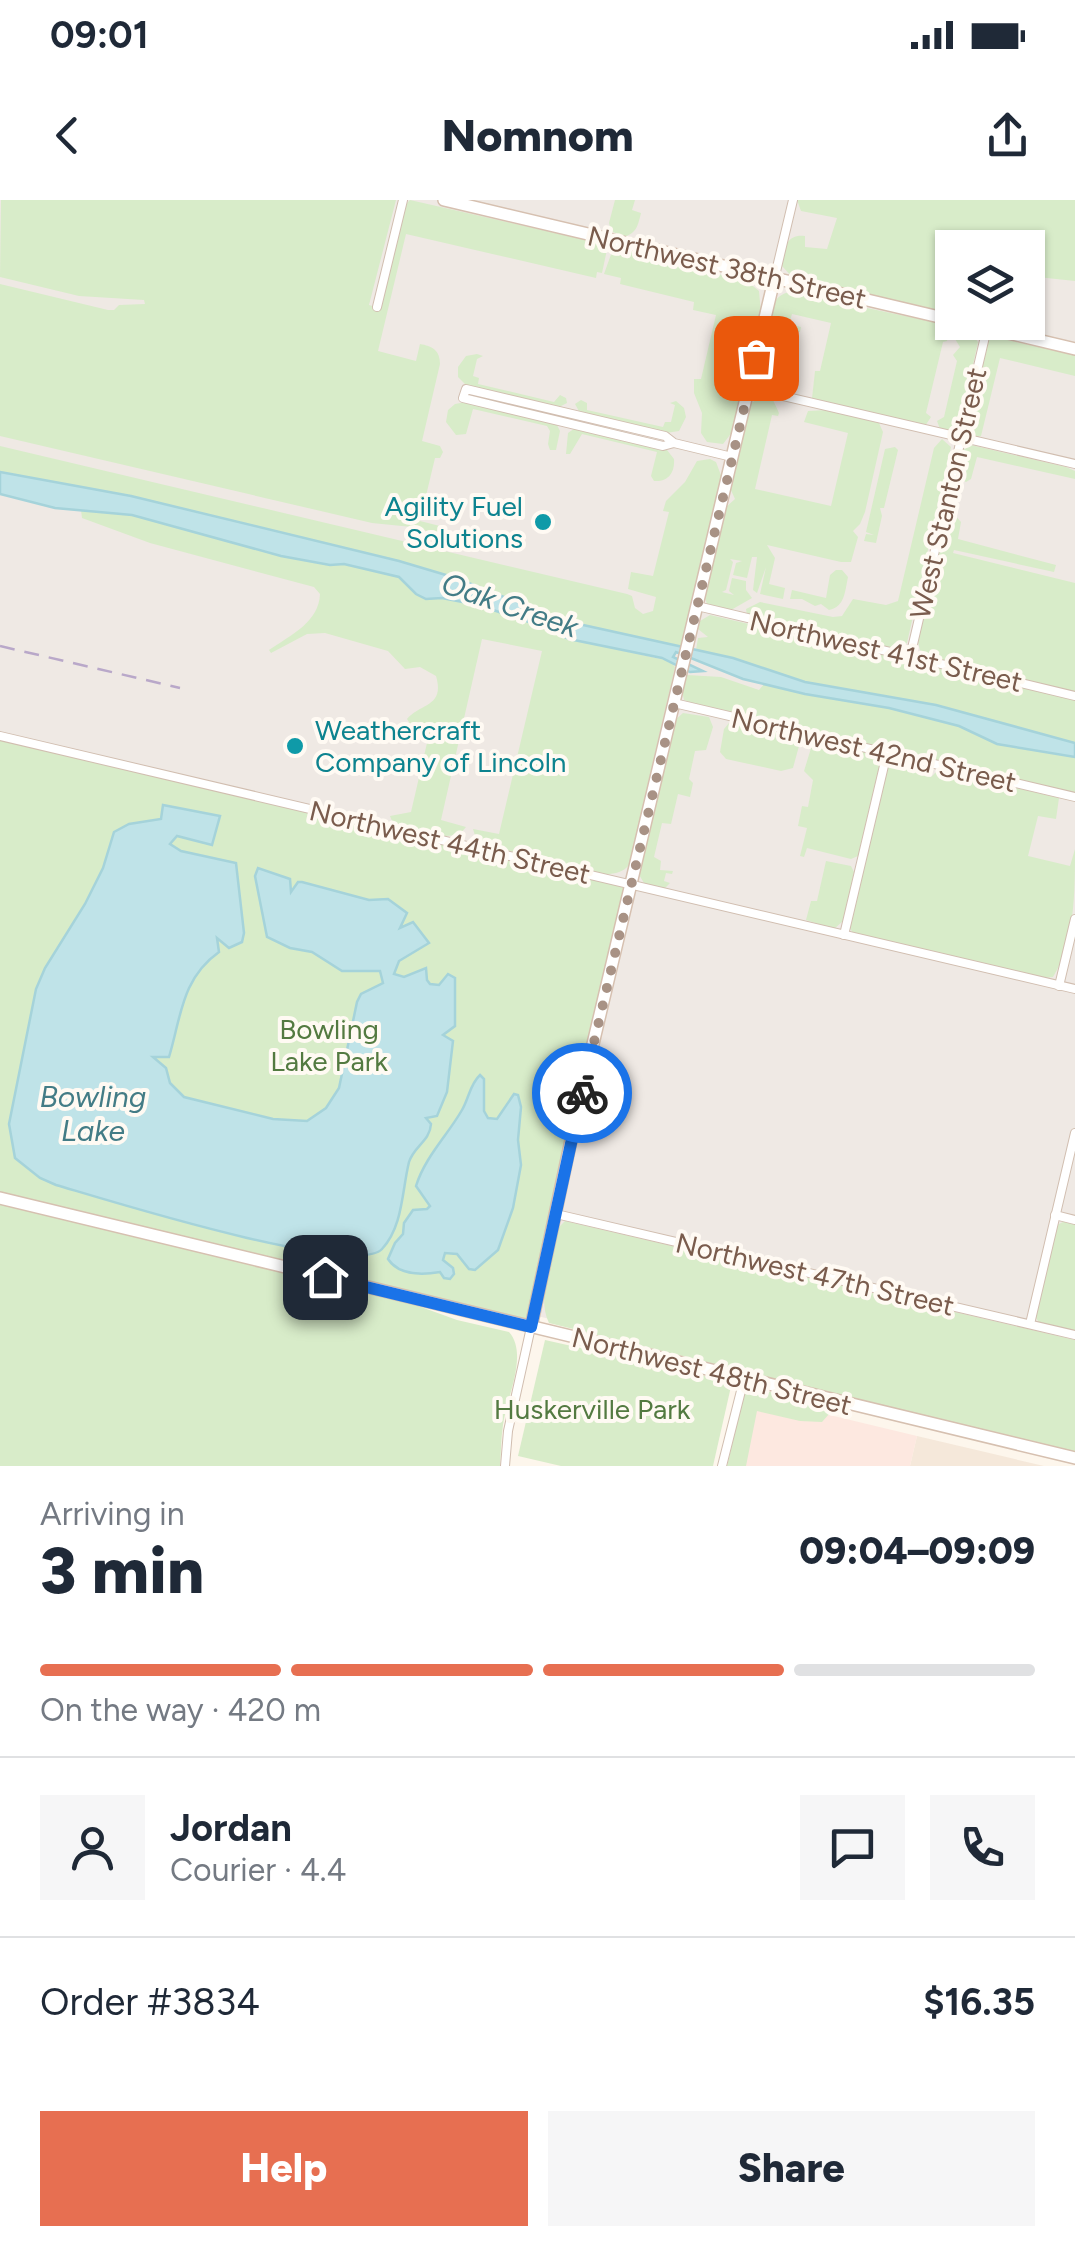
<!DOCTYPE html>
<html lang="en">
<head>
<meta charset="utf-8">
<style>
  :root { --surface:#fff; --page:#f6f6f7; --text:#1f2937; --muted:#747a83; --line:#e0e1e3; --accent:#e76f51 }
  body { margin:0; font-family:Figtree,sans-serif; background:var(--page); color:var(--text); height:100vh; display:flex; flex-direction:column; font-size:38px; white-space:nowrap }
  * { box-sizing:border-box; margin:0 }
  p { font-size:32px; color:var(--muted) }
  .icon { flex:none; width:55px; height:55px; fill:none; stroke:currentColor; stroke-width:2; stroke-linecap:round; stroke-linejoin:round }
  .map { position:relative; height:1266px; overflow:hidden }
  .details { display:flex; flex-direction:column; background:var(--surface); flex:1 }
  .details>* { flex:none }
  .tools { position:absolute; left:935px; top:30px; display:grid; gap:20px }
  .tools a { display:grid; place-items:center; width:110px; height:110px; border-radius:0px; background:var(--surface); box-shadow:0 2px 8px #0004; font-size:50px }
  .pin { position:absolute; display:grid; place-items:center; width:85px; height:85px; color:#fff; margin:-42px; border-radius:20px; box-shadow:0 5px 15px #0006 }
  .courier { position:absolute; display:grid; place-items:center; width:100px; height:100px; margin:-50px; border:8px solid #1a73e8; border-radius:50%; background:#fff; color:#222; box-shadow:0 2px 12px #0007 }
  .overview em { font-style:normal; font-weight:800 }
  .overview div { display:flex; flex-direction:column-reverse }
  .overview { display:flex; align-items:center; justify-content:space-between; height:170px; padding:0 40px }
  h1 { font-size:65px; font-weight:800; line-height:75px }
  .bar { display:grid; grid-template-columns:repeat(4,1fr); gap:15px 10px; align-content:center; height:120px; padding:0 40px }
  .bar i { height:12px; border-radius:8px; background:var(--line) }
  .bar .on { background:var(--accent) }
  .bar p { grid-column:span 4 }
  .line { display:flex; align-items:center; gap:25px; padding:0 40px; border-top:2px solid var(--line) }
  .line div { flex:1 }
  .round { display:grid; place-items:center; flex:none; width:105px; height:105px; border-radius:0px; background:var(--page) }
  .cta { display:flex; gap:20px; margin-top:auto; padding:20px 40px }
  .cta a { flex:1; height:115px; border-radius:0px; background:var(--accent); color:#fff; font-size:40px; font-weight:800; line-height:115px; text-align:center }
  .cta a+a { background:var(--page); color:var(--text) }
  .status { display:flex; justify-content:space-between; align-items:center; height:70px; padding:0 50px; background:var(--surface); direction:ltr }
  .status svg { height:28px; fill:currentColor }
  header { display:flex; justify-content:space-between; align-items:center; height:130px; padding:0 40px; background:var(--surface); font-size:45px; font-weight:800 }
  .map>svg:first-child { display:block }
  .residential { fill:#f5e8da }
  .commercial { fill:#fde8e0 }
  .industrial { fill:#efe9e4; fill-rule:evenodd }
  .green { fill:#d8ecc9 }
  .water { fill:#bfe3e8; stroke:#a5d3da; stroke-width:2.5 }
  .lines { fill:none; stroke-linecap:round; stroke-linejoin:round }
  .street-casing { stroke:#d1beb0; stroke-width:10 }
  .secondary-casing { stroke:#d6c0b0; stroke-width:14 }
  .street { stroke:#fff; stroke-width:8 }
  .secondary { stroke:#fff; stroke-width:11 }
  .rail { stroke:#b9a8c9; stroke-width:2.5; stroke-dasharray:15 10; stroke-linecap:butt }
  .done { stroke:#a89285; stroke-width:10; stroke-dasharray:0 18 }
  .route { stroke:#1a73e8; stroke-width:12 }
  .culture-dot { fill:#0f9aa8; stroke:#fffaf3; stroke-width:4 }
  .labels { text-anchor:middle; dominant-baseline:central; stroke-width:8; stroke-linejoin:round; paint-order:stroke }
  .street-label { font-size:28px; fill:#7a5c4d; stroke:#fffaf3 }
  .culture-label { font-size:28px; fill:#0d838f; stroke:#fffaf3; text-anchor:end }
  .park-label { font-size:28px; fill:#537a41; stroke:#fffaf3 }
  .water-label { font-size:30px; font-style:italic; fill:#437c86; stroke:#fffaf3 }
</style>
</head>
<body>
<div class="status"><b>09:01</b><svg viewBox="0 0 49 12"><path d="M0 12V9h3v3zM5 12V6h3v6zM10 12V3h3v9zM15 12V0h3v12zM26 1h20v11H26zM47 4h2v5h-2z"/></svg></div>
<header><svg class="icon" aria-label="back" viewBox="0 0 24 24"><path d="M15 5l-7 7 7 7"/></svg>Nomnom<svg class="icon" aria-label="share" viewBox="0 0 24 24"><path d="M12 15V3M7 8l5-5 5 5M5 13v7h14v-7"/></svg></header>
<div class="map">
<svg width="1075" height="1266" viewBox="0 0 1075 1266">
  <rect width="100%" height="100%" fill="#fdf6ec"/>
  <polygon class="residential" points="917,1236 1044,1266 910,1266"/>
  <polygon class="commercial" points="750,1196 917,1236 910,1266 734,1266"/>
  <path class="industrial" d="M0 0H1075V1245L0 987ZM952 48H1028V122H952Z"/>
  <g class="green">
    <path d="M1 0H396L369 105 379 108 405 5 410 0 608 45 602 73 597 72 596 78 406 34 378 151 416 161 420 144C432 146 440 150 440 164L422 241 440 246 443 252 440 258H435L420 321 444 327 442 335 412 327 372 323 0 236V84L108 110H114L119 105 145 104 144 100 79 96 0 77Z"/>
    <path d="M615 0H635L632 10 641 13C638 25 637 33 624 37L611 31 609 23Z"/>
    <path d="M797 0H1075V81L1028 76V48H952V116L792 77 782 66C783 50 786 33 805 36V47L827 49 837 18 801 11Z"/>
    <polygon points="614,46 748,82 759,91 761,113 733,231 723,244 707,242 701,233 702,213 694,193 694,179 701,179 716,115 693,110 694,102 620,84 621,78 604,74"/>
    <path d="M791 92 943 124 949 133 947 141 943 142 926 213 931 217 925 226 812 198 815 171H820L831 123 792 114 789 124 801 127 800 132 773 127 769 124C772 109 773 94 791 92Z"/>
    <polygon points="968,129 978,142 960,223 947,231 940,229 937,221 944,217 957,161 953,155 960,147 955,139 960,132"/>
    <polygon points="774,133 783,138 775,174 781,177 773,190 763,187 757,180 766,135"/>
    <polygon points="994,137 1075,155 1075,176 1000,158 981,236 976,237 968,229 968,222 987,142"/>
    <polygon points="477,154 483,156 477,159 473,176 479,178 478,184 554,202 560,195 566,198 567,203 557,208 467,186 458,177 458,167 466,156"/>
    <polygon points="760,197 773,200 779,213 778,216 772,215 755,289 831,306 848,233 804,222 808,211 827,210 879,223 883,232 865,312 860,324 853,331 858,337 851,362 841,362 767,345 775,358 769,384 785,388 783,399 760,394 766,367 757,393 753,390 757,357 752,357 747,378 733,375 736,363 742,361 730,359 733,362 726,390 722,392 734,395 729,391 732,378 746,381 746,390 752,398 731,410 707,404 704,395 725,308 735,299 730,288 750,204"/>
    <polygon points="581,200 587,203 587,210 663,227 665,222 671,222 675,205 670,203 676,201 684,208 686,217 679,231 666,233 580,213 575,204"/>
    <polygon points="466,202 556,223 560,231 556,250 550,250 548,244 550,231 547,226 473,209 466,234 456,235 446,222 448,210 455,204"/>
    <path d="M575 228 667 250 674 259C675 273 668 282 654 281L651 276 657 252 582 234 570 254H566L568 233Z"/>
    <polygon points="942,239 951,247 907,443 894,450 747,415 746,409 760,402 833,417 842,416 853,399 886,405 898,401 934,248"/>
    <polygon points="971,245 1066,267 1075,271 1075,279 977,257 971,279 966,282 958,278 958,265 963,250"/>
    <polygon points="0,246 627,394 632,396 635,408 643,414 653,411 656,397 628,389 631,372 653,376 669,312 663,311 666,301 685,282 697,261 710,259 716,262 722,278 681,447 565,421 456,378 131,296 0,272"/>
    <polygon points="895,247 898,250 884,308 880,308 882,316 876,343 864,341 866,334 874,335 866,332 885,249"/>
    <path d="M81 310 132 315 281 356 330 365 344 364 399 377 416 394 426 399 442 398 478 405 541 426 569 439 670 461 675 467 629 665C618 679 590 675 577 665L570 666 485 647 477 642 473 629 499 634 542 451 482 439 441 620 466 627 460 634C439 640 411 631 392 621L390 616 411 612 430 530 411 525 407 519C421 503 445 507 436 476L420 467 405 469 388 451 325 433 307 434 271 453 269 450C291 435 319 422 320 394L314 387 150 343 82 318Z"/>
    <polygon points="952,312 961,322 958,339 1056,365 1054,372 954,350 953,353 1075,383 1075,492 928,458 920,450 917,438 945,319"/>
    <path d="M836 370H842L848 377C845 391 845 407 829 410L821 404 815 406 802 399H790L792 390 826 398 830 375Z"/>
    <polygon points="710,415 1075,500 1075,543 936,505 805,482 733,458 696,450 698,438 708,437 698,429 700,421"/>
    <path d="M687 475 721 477 759 490 764 484 889 508 959 526 997 544 1075 557V594L730 512C715 506 696 506 684 500L682 491Z"/>
    <polygon points="683,513 709,517 713,527 706,550 695,551 689,579 693,583 690,597 678,594 671,624 662,623 654,657 661,661 660,670 673,671 672,674 666,673 664,681 670,683 664,689 644,683 638,673 674,521"/>
    <polygon points="737,522 797,538 799,546 793,568 781,571 726,559 720,552 724,529 729,523"/>
    <polygon points="0,536 631,684 531,1127 0,998"/>
    <polygon points="821,542 869,553 877,560 879,567 858,656 851,659 807,648 804,657 800,656 807,628 798,626 802,606 808,607 813,580 804,571 812,545"/>
    <path d="M900 561 920 566 926 576 931 577 936 572 946 571 1059 598 1056 619 1038 616 1028 656 1070 666 1075 649C1075 691 1075 742 1053 777L1043 778 853 733 849 727 886 568 891 562Z"/>
    <polygon points="826,661 851,666 854,672 843,721 834,729 806,720 811,701 817,701"/>
    <path d="M0 1004 410 1103 457 1120 509 1132C529 1154 506 1199 503 1225 501 1239 501 1252 500 1266H0Z"/>
    <path d="M565 1021 1075 1140V1253L549 1123C536 1097 552 1056 558 1028Z"/>
    <polygon points="1065,1021 1075,1024 1075,1133 1041,1125 1036,1118 1057,1025"/>
    <polygon points="545,1140 732,1182 713,1266 561,1266 518,1256"/>
    <polygon points="754,1188 826,1205 830,1213 822,1222 800,1221 757,1211 746,1266 727,1266 744,1194"/>
  </g>
  <g class="water">
    <polygon points="0,272 131,296 399,361 456,378 565,421 733,458 805,482 936,505 1075,543 1075,557 997,544 959,526 889,508 805,494 743,479 676,452 673,457 703,471 690,472 662,458 569,439 541,426 478,405 442,398 426,399 416,394 399,377 344,364 330,365 281,356 132,315 55,308 0,294"/>
    <path d="M163 605 220 616 212 645 177 636 170 644 181 651 236 663 244 733 242 742 229 748 217 738 219 752C181 779 181 818 169 857H153L166 868 170 883 184 897 273 919 307 921 326 908 339 888 357 802 361 794 383 783 380 771H342L312 752 290 748 267 737 255 676 258 668 290 679 291 692 298 682H302L369 700 388 699 407 713 400 728 413 722 429 743 399 761 394 774 404 777 426 768 427 780 430 784 439 785 448 774 455 778V826L443 835 453 841 447 892 437 916 426 918 431 924C430 941 414 946 409 962 402 990 403 1027 382 1049 355 1078 101 998 56 985L40 978 15 958 9 924 36 789 45 768 85 704 103 668 114 632 129 624 161 619Z"/>
    <path d="M480 875 484 879V911L488 918 497 919 514 894 518 895 521 907 518 940 521 965 513 1008 498 1050 475 1070 469 1069 457 1054 445 1053 443 1060 453 1068 454 1074 450 1079 444 1078 440 1072C422 1075 399 1076 388 1059L395 1043 403 1034 404 1023 413 1010 427 1009 430 1006 416 986C425 957 447 936 462 910 469 898 470 884 480 875Z"/>
  </g>
  <g class="lines">
    <defs>
      <g id="street">
        <polyline points="774,80 793,0"/>
        <polyline points="377,107 403,0"/>
        <polyline points="749,188 1075,264"/>
        <polyline points="674,243 663,246 463,198 466,189 665,236 674,243 732,257"/>
        <polyline points="697,406 1075,496"/>
        <polyline points="910,457 987,128"/>
        <polyline points="674,503 1075,597"/>
        <polyline points="0,536 1075,789"/>
        <polyline points="844,735 887,553"/>
        <polyline points="1059,786 1075,719"/>
        <polyline points="556,1014 1075,1135"/>
        <polyline points="1055,1015 1075,1020"/>
        <polyline points="1030,1124 1075,933"/>
        <polyline points="505,1266 508,1231 531,1127"/>
        <polyline points="722,1266 744,1179"/>
      </g>
      <g id="secondary">
        <polyline points="444,0 952,120"/>
        <polyline points="962,122 1075,149"/>
        <polyline points="0,998 1075,1258"/>
        <polyline points="531,1127 579,903 774,80"/>
      </g>
    </defs>
    <use href="#street" class="street-casing"/>
    <use href="#secondary" class="secondary-casing"/>
    <use href="#street" class="street"/>
    <use href="#secondary" class="secondary"/>
    <polyline class="rail" points="0,446 180,488"/>
  </g>
  <g class="lines">
    <polyline class="done" points="582,893 756,158"/>
    <polyline class="route" points="325,1077 531,1127 582,893"/>
  </g>
  <g class="culture-dot">
    <circle cx="543" cy="322" r="10"/>
    <circle cx="295" cy="546" r="10"/>
  </g>
  <g class="labels">
    <g class="street-label">
      <text transform="translate(727 67) rotate(13)">Northwest 38th Street</text>
      <text transform="translate(948 293) rotate(-77)">West Stanton Street</text>
      <text transform="translate(886 451) rotate(13)">Northwest 41st Street</text>
      <text transform="translate(874 550) rotate(13)">Northwest 42nd Street</text>
      <text transform="translate(450 642) rotate(13)">Northwest 44th Street</text>
      <text transform="translate(815 1074) rotate(13)">Northwest 47th Street</text>
      <text transform="translate(712 1171) rotate(14)">Northwest 48th Street</text>
    </g>
    <g class="culture-label">
      <text x="523" y="306">Agility Fuel<tspan x="523" dy="32">Solutions</tspan></text>
      <text x="315" y="530" text-anchor="start">Weathercraft<tspan x="315" dy="32">Company of Lincoln</tspan></text>
    </g>
    <g class="park-label">
      <text x="329" y="829">Bowling<tspan x="329" dy="32">Lake Park</tspan></text>
      <text x="592" y="1209">Huskerville Park</text>
    </g>
    <g class="water-label">
      <text transform="translate(510 405) rotate(19)">Oak Creek</text>
      <text x="93" y="896">Bowling<tspan x="93" dy="34">Lake</tspan></text>
    </g>
  </g>
</svg>
<div class="tools">
<a><svg class="icon" aria-label="layers" viewBox="0 0 24 24"><path d="M12 4l9 5-9 5-9-5zM3 14l9 5 9-5"/></svg></a>
</div>
<div class="pin" style="left:756px;top:158px;background:#ea580c"><svg class="icon" aria-label="bag" viewBox="0 0 24 24"><path d="M5 8h14l-1 12H6zM9 8a3 3 0 0 1 6 0"/></svg></div>
<div class="pin" style="left:325px;top:1077px;background:#1f2937"><svg class="icon" aria-label="home" viewBox="0 0 24 24"><path d="M3 11l9-7 9 7M6 9v11h12V9"/></svg></div>
<div class="courier" style="left:582px;top:893px"><svg class="icon" aria-label="bike" viewBox="0 0 24 24"><circle cx="6" cy="16" r="4"/><circle cx="18" cy="16" r="4"/><path d="M6 16l4-8h5l3 8M10 8l3 8H6M13 5h3"/></svg></div>
</div>
<section class="details">
<div class="overview"><div><h1>3 min</h1><p>Arriving in</p></div><em>09:04–09:09</em></div>
<div class="bar"><i class="on"></i><i class="on"></i><i class="on"></i><i></i><p>On the way · 420 m</p></div>
<div class="line" style="height:180px"><a class="round"><svg class="icon" aria-label="person" viewBox="0 0 24 24"><circle cx="12" cy="8" r="4"/><path d="M4 21q1-7 8-7t8 7"/></svg></a><div><b>Jordan</b><p>Courier · 4.4</p></div><a class="round"><svg class="icon" aria-label="chat" viewBox="0 0 24 24"><path d="M4 5h16v11H9l-5 4z"/></svg></a><a class="round"><svg class="icon" aria-label="phone" viewBox="0 0 24 24"><path d="M5 4h4l2 5-3 2q2 4 5 5l2-3 5 2v4C11 20 4 13 5 4z"/></svg></a></div>
<div class="line" style="height:130px"><div>Order #3834</div><b>$16.35</b></div>
<div class="cta"><a>Help</a><a>Share</a></div>
</section>
</body>
</html>
